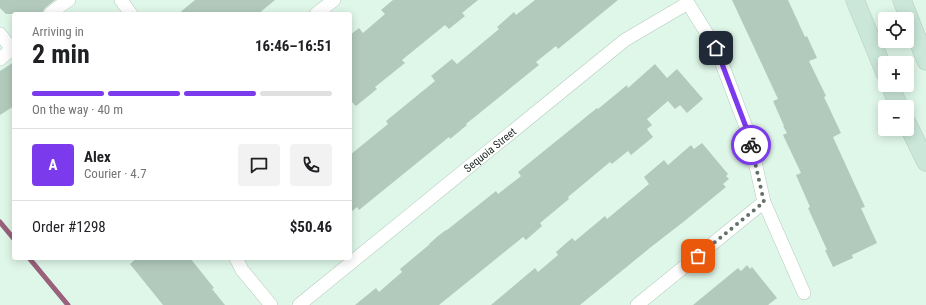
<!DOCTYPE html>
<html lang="en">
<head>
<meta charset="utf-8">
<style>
  :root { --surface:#fff; --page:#f2f2f2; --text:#202124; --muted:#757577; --line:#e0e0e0; --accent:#7c3aed }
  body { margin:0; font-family:"Roboto Condensed",sans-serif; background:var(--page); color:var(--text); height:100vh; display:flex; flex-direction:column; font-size:15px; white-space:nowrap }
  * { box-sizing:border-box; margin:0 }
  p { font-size:13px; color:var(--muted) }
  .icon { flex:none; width:22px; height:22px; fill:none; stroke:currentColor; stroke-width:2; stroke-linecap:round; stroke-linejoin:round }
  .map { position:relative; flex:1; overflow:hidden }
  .sheet { position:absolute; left:12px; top:12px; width:340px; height:248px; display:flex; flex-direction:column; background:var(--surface); border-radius:4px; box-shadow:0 2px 10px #0003 }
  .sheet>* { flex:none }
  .controls { position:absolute; left:878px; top:12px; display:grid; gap:8px }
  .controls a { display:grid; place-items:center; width:36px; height:36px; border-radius:4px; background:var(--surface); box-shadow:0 2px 10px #0003; font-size:20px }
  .pin { position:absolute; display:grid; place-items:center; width:34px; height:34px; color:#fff; margin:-17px; border-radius:8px; box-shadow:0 2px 6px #0006 }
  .courier { position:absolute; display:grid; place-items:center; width:40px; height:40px; margin:-20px; border:3px solid #7c3aed; border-radius:50%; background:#fff; color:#222; box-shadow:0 1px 5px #0007 }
  .headline em { font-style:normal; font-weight:700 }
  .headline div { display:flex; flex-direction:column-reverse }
  .headline { display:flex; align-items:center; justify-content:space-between; height:68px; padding:0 20px }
  h1 { font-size:26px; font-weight:700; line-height:30px }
  .bar { display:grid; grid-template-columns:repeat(4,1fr); gap:6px 4px; align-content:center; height:48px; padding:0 20px }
  .bar i { height:5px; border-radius:3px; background:var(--line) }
  .bar .on { background:var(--accent) }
  .bar p { grid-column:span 4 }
  .line { display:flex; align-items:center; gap:10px; padding:0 20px; border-top:1px solid var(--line) }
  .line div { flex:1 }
  .round { display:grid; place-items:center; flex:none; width:42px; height:42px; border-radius:4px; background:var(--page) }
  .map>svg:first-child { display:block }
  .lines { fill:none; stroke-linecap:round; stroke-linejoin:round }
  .stream { stroke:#99617b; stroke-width:5 }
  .building { fill:#b2cabc }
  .street-casing { stroke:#b3cbbd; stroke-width:14 }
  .secondary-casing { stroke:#b3cbbd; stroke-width:19 }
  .street { stroke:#fff; stroke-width:13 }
  .secondary { stroke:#cae7d9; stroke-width:18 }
  .done { stroke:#64726a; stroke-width:4; stroke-dasharray:0 7.2 }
  .route { stroke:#7c3aed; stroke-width:5 }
  .labels { text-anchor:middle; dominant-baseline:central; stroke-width:3; stroke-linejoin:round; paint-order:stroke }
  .street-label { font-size:11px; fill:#212a25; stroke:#fafffc }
</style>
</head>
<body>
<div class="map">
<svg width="926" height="305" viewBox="0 0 926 305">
  <rect width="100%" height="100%" fill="#dff7e9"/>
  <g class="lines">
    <g class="stream">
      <polyline points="0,222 14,239"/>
      <polyline points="29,258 68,305"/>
    </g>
  </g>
  <g class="building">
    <polygon points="0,0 55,0 45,8 43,11 42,14 6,14 0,8"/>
    <polygon points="195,0 275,0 258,14 178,14"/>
    <polygon points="393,0 478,0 462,13 465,16 449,29 445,25 402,60 405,63 375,87 377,89 356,106 350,100 350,35 359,28 363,33 385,14 381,10"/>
    <polygon points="535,0 618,0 558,49 556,46 536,62 539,65 466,124 467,125 450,139 449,137 359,210 357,207 350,213 350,155 388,124 386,121 435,81 431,76 452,59 457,64 499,29 497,27 514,12 516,15"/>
    <polygon points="732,0 788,0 805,37 807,36 817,58 809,61 826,96 824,97 841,133 833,137 865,207 861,208 877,243 852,255 853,258 833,267 825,250 827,250 808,208 810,207 796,175 801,173 783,135 787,133 783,126 784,126 773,101 778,99"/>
    <polygon points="14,62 14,106 0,115 0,71"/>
    <polygon points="655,64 667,78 677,69 703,99 687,113 680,105 675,109 668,101 647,119 652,125 647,129 653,137 631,155 628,151 612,164 610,162 568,197 569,199 540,223 542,226 526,240 523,237 439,305 355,305 376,288 379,292 402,272 400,269 430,244 429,244 438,236 446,230 447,230 496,191 498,194 521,176 518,172 597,108 598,109 627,85 628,88"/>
    <polygon points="702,143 728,174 726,176 729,179 723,184 726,187 682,223 651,247 580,305 491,305 535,268 538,272 558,255 556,252 572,238 575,241 605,216 607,219 649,184 644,177 664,160 668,165 691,145 694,149"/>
    <polygon points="137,258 190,258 214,288 212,289 225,305 163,305 130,264"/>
    <polygon points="747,265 750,269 752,267 777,298 768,305 693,305 738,268 741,271"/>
  </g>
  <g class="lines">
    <defs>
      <g id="street">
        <polyline points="121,0 131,14"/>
        <polyline points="686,0 716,48 749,135 764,202 804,293"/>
        <polyline points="50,14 57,8 69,0"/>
        <polyline points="316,14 334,0"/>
        <polyline points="0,34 12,49"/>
        <polyline points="0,59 14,47"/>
        <polyline points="236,258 242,270 271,305"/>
        <path id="s1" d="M299 305 625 40 688 3"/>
        <polyline points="637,305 764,202"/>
      </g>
      <g id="secondary">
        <polyline points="855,0 885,73"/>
        <polyline points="902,0 926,61"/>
        <polyline points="890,85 899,107"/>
        <polyline points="907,123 926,162"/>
      </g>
    </defs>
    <use href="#street" class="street-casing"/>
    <use href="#secondary" class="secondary-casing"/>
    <use href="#street" class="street"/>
    <use href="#secondary" class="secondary"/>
  </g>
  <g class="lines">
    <polyline class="done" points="698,256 764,202 751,145"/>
    <polyline class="route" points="716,48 749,135 751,145"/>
  </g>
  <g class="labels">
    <g class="street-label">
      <text stroke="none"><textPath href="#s1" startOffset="246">Sequoia Street</textPath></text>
    </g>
  </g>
</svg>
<div class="controls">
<a><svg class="icon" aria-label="locate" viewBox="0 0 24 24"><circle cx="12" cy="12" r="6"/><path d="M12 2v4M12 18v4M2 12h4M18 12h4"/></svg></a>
<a>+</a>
<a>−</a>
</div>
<div class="pin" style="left:698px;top:256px;background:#ea580c"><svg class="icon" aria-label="bag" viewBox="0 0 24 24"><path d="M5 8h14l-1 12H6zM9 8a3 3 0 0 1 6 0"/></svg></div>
<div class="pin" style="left:716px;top:48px;background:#1f2937"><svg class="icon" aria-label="home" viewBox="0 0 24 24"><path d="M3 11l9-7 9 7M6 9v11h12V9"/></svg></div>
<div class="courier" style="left:751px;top:145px"><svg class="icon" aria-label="bike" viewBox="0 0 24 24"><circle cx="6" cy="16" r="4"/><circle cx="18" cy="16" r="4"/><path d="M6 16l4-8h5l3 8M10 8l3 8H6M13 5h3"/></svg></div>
<section class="sheet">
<div class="headline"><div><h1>2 min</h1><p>Arriving in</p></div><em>16:46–16:51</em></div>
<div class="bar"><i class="on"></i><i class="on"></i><i class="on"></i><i></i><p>On the way · 40 m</p></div>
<div class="line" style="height:72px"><b class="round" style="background:var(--accent);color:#fff">A</b><div><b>Alex</b><p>Courier · 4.7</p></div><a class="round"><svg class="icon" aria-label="chat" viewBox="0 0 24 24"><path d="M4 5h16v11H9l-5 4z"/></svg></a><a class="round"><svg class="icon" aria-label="phone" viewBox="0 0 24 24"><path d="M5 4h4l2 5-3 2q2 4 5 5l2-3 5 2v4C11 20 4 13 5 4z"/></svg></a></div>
<div class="line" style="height:52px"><div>Order #1298</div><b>$50.46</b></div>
</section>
</div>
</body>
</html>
